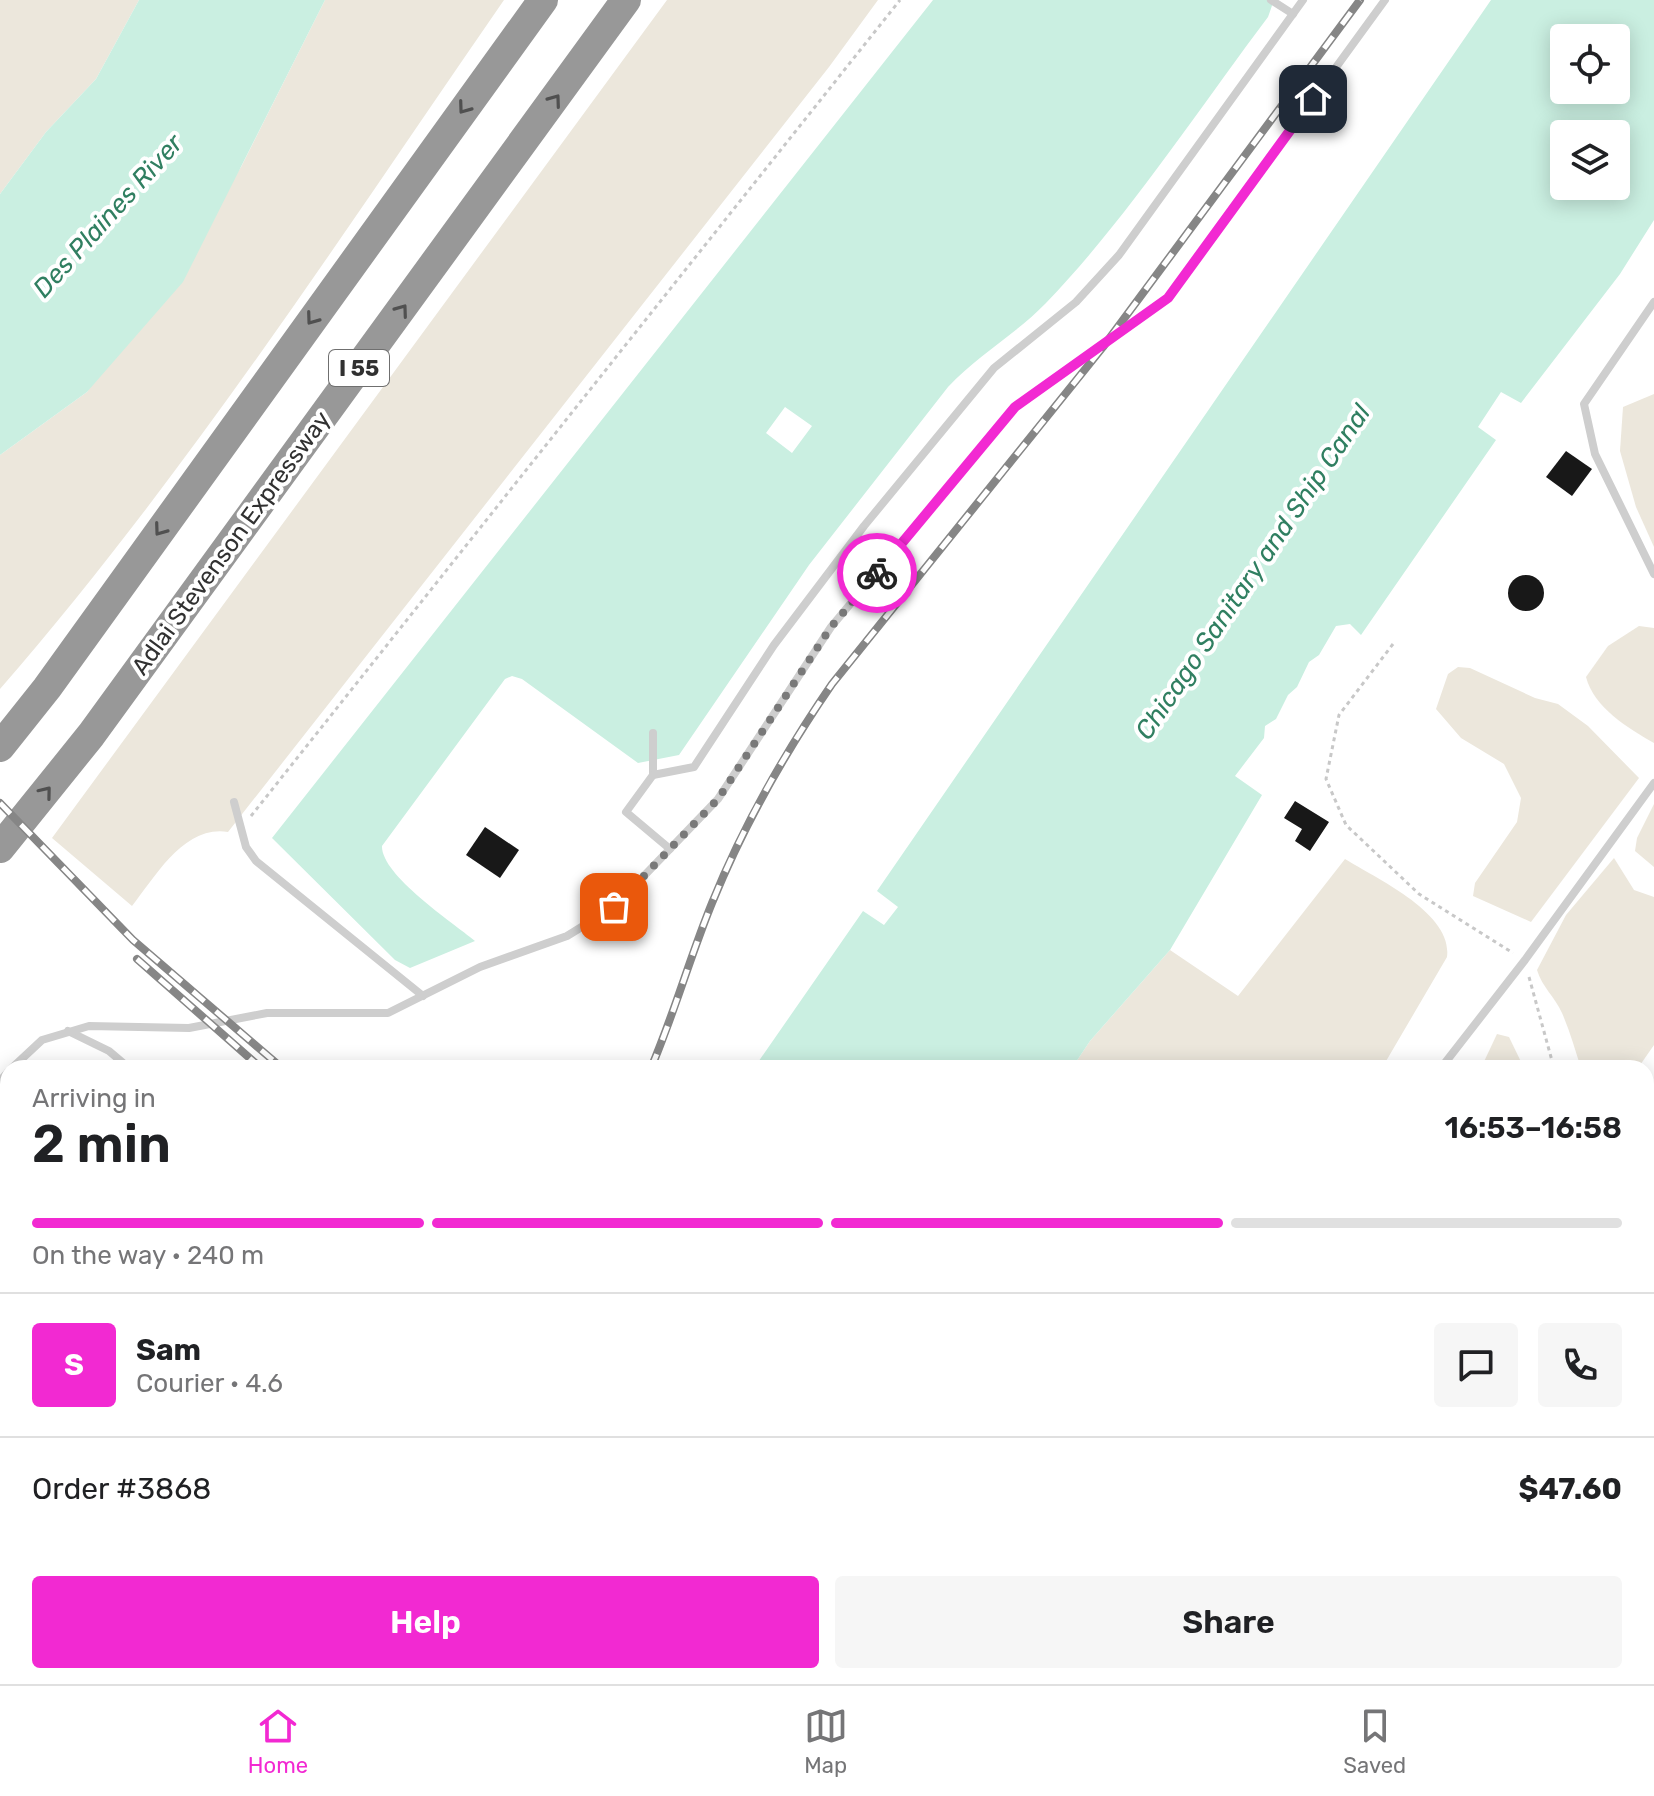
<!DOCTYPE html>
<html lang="en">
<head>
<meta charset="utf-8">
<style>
  :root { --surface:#fff; --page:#f6f6f6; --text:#202124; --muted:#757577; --line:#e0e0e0; --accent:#f229d2 }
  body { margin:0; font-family:Rubik,sans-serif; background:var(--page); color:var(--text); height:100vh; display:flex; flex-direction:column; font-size:30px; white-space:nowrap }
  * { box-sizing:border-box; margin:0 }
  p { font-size:26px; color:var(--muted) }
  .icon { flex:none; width:44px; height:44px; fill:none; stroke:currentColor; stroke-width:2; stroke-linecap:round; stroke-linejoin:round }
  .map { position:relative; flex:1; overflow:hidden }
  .sheet { position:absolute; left:0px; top:1060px; width:1654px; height:624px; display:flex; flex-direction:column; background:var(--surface); border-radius:24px 24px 0 0; box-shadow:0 4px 20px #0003 }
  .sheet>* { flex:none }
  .controls { position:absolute; left:1550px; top:24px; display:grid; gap:16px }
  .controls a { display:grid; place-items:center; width:80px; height:80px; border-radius:8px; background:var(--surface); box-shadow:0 4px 20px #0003; font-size:40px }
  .pin { position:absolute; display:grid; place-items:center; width:68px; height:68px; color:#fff; margin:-34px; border-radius:16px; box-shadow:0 4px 12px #0006 }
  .courier { position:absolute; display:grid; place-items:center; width:80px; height:80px; margin:-40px; border:6px solid #f229d2; border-radius:50%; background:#fff; color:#222; box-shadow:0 2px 10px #0007 }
  .summary em { font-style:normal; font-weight:600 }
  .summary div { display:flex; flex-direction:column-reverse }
  .summary { display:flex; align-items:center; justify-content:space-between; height:136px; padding:0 32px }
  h1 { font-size:52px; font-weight:600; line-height:60px }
  .bar { display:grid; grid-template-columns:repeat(4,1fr); gap:12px 8px; align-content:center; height:96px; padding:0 32px }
  .bar i { height:10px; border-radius:6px; background:var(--line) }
  .bar .on { background:var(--accent) }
  .bar p { grid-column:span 4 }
  .line { display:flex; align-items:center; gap:20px; padding:0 32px; border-top:2px solid var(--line) }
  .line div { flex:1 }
  .round { display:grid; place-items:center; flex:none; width:84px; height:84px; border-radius:8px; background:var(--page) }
  .action { display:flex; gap:16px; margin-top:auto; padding:16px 32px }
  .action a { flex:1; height:92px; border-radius:8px; background:var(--accent); color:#fff; font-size:32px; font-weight:600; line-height:92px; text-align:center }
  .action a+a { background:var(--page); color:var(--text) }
  .tab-bar { display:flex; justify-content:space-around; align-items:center; height:112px; border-top:2px solid var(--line); background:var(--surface); font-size:22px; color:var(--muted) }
  .tab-bar a { display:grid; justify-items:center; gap:4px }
  .tab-bar .on { color:var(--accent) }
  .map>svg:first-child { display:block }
  .green { fill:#ece7dc }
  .water { fill:#caefe1; fill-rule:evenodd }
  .building { fill:#181818 }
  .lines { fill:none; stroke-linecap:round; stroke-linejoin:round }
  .path { stroke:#c8c8c8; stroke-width:3; stroke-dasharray:4 4; stroke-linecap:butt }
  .lane { stroke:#cecece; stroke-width:8 }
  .highway { stroke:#989898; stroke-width:30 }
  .rail-casing { stroke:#868686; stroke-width:8 }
  .rail { stroke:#fff; stroke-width:5; stroke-dasharray:15; stroke-linecap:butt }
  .oneway { stroke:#505050 }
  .done { stroke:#797979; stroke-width:8; stroke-dasharray:0 14.4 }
  .route { stroke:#f229d2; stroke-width:10 }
  .labels { text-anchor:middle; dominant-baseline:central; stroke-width:8; stroke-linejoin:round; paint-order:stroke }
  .shield { fill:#fff; stroke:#6f6f6f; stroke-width:2 }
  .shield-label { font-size:22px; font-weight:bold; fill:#313131 }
  .street-label { font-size:24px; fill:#313131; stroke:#fff }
  .water-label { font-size:26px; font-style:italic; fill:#307f61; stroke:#fff }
</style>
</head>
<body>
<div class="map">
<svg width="1654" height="1684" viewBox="0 0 1654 1684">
  <rect width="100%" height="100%" fill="#fff"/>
  <g class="green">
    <polygon points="0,0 139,0 96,79 46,132 0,194"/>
    <path d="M325 0H504C343 233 187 474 0 689V455L87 392 241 167Z"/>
    <path d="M667 0H878L829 67 228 832C184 825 156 876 132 906L52 838Z"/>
    <polygon points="1654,394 1654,547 1636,507 1620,451 1623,407"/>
    <path d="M1639 626 1654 628V743C1628 728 1594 708 1586 677L1608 646Z"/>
    <polygon points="1458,667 1470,668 1535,698 1558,704 1588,726 1639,778 1531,922 1473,896 1475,883 1517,822 1521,798 1504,764 1461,738 1436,709 1448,674"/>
    <polygon points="1654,804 1654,867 1635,851 1637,838"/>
    <path d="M1614 858 1634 890 1654 897V1045L1638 1068H1581C1575 1050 1570 1031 1562 1013 1555 997 1542 987 1537 970L1566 915Z"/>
    <path d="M1345 859C1377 879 1453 913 1447 957L1382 1068H1072L1090 1041 1170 950 1238 996Z"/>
    <polygon points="1497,1034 1509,1037 1524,1068 1481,1068"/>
    <polygon points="665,1676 888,1676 892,1684 659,1684"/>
  </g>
  <g class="water">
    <polygon points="139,0 325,0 183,282 87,392 0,455 0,194 46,132 96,79"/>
    <path d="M933 0H1274L1268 17C1198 110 1126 220 1046 303 1016 334 978 355 948 387L809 565 679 755 638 763 522 679 512 676 505 679 382 846C381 875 452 922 475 941L410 968 395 960 272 838ZM785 407 812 426 792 453 766 433Z"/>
    <path d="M1491 0H1654V220L1620 274 1521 403 1501 392 1478 427 1496 440 1361 635 1350 624 1336 626 1319 655 1309 662 1297 687 1288 695 1276 719 1265 726 1264 738 1235 776 1262 795 1170 950 1090 1041 1072 1068H754L863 911 884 925 898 907 877 891ZM1616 38V90H1564V38ZM1616 134V186H1564V134Z"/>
    <polygon points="8,1249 8,1676 101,1676 95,1684 0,1684 0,1258"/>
    <polygon points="330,1676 665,1676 659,1684 324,1684"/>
  </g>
  <g class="building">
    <polygon points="1566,451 1592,469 1572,496 1546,477"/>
    <circle cx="1526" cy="593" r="18"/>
    <polygon points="1295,801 1329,822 1310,851 1295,841 1302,829 1284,818"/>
    <polygon points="485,827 519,850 500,878 466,855"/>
  </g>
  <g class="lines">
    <g class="path">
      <polyline points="1393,644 1339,715 1326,779 1346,825 1419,894 1513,953"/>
      <polyline points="251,816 900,0"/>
      <polyline points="1529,977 1554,1068"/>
      <polyline points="1646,1248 1654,1236"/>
      <polyline points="1408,1684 1412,1676"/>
    </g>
    <g class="lane">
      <polyline points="1271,0 1293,14"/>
      <polyline points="1654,302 1584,404 1595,454 1654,574"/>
      <polyline points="653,733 653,775"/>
      <polyline points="234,802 246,847 256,861 423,996"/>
      <polyline points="670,849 626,812 653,775 694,767 774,645 864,526 994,368 1076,302 1119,255 1303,0"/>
      <polyline points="68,1031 109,1051 129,1068"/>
      <polyline points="12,1068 42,1040 89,1026 189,1028 267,1013 388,1013 480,967 567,936 614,907 718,799 831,627 1015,407 1168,298 1385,0"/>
      <polyline points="1441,1068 1525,960 1654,783"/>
      <polyline points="0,1081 8,1072"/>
      <polyline points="245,1684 251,1676"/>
      <polyline points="996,1684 1002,1676"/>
    </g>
    <g class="highway">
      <polyline points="0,747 47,688 543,0"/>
      <polyline points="0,848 91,735 626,0"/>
    </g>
    <defs>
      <g id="rail">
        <polyline points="0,803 133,940 282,1068"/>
        <polyline points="137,959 261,1068"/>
        <path d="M651 1068C674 1014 690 957 712 903 744 824 784 754 832 684L1103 347 1360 0"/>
        <polyline points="1646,1181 1654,1169"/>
        <polyline points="1646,1202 1654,1191"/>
        <polyline points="1646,1227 1654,1215"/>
        <polyline points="976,1676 980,1684"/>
        <polyline points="1035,1676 1045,1684"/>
        <polyline points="1056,1676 1066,1684"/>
        <polyline points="1502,1676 1503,1684"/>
        <polyline points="270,1684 276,1676"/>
        <polyline points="1301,1684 1307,1676"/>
      </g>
    </defs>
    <use href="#rail" class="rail-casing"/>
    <use href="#rail" class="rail"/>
  </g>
  <defs><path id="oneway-chevron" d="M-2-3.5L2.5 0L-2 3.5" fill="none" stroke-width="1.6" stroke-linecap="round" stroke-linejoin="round" transform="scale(2)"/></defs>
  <g class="oneway">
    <use href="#oneway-chevron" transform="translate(555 100) rotate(-54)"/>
    <use href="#oneway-chevron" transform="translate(464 108) rotate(126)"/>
    <use href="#oneway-chevron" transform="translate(402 310) rotate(-54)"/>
    <use href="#oneway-chevron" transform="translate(312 319) rotate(126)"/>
    <use href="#oneway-chevron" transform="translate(160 530) rotate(126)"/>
    <use href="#oneway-chevron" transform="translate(46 792) rotate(-51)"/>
  </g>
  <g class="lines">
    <polyline class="done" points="614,907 718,799 831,627 877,573"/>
    <polyline class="route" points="877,573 1015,407 1168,298 1313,99"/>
  </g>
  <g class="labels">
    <rect class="shield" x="329" y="350" width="60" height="36" rx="6"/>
    <g class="shield-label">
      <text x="359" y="368">I 55</text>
    </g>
    <g class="street-label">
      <text transform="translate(231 543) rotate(-54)">Adlai Stevenson Expressway</text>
    </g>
    <g class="water-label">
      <text transform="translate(108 216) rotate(-48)">Des Plaines River</text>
      <text transform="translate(1253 572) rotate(-56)">Chicago Sanitary and Ship Canal</text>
    </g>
  </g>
</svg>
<div class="controls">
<a><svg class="icon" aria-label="locate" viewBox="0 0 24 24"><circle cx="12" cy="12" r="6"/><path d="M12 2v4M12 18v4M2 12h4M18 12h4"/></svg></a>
<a><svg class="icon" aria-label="layers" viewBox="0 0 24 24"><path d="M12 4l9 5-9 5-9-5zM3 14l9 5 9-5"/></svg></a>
</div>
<div class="pin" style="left:614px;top:907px;background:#ea580c"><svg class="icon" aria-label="bag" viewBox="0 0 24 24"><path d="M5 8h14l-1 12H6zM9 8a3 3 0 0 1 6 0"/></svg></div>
<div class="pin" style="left:1313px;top:99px;background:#1f2937"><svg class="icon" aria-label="home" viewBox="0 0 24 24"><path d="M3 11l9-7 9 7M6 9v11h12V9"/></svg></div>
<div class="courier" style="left:877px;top:573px"><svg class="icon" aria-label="bike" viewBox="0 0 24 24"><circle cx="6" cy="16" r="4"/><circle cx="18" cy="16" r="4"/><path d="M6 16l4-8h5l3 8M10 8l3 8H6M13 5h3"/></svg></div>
<section class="sheet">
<div class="summary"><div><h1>2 min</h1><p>Arriving in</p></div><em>16:53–16:58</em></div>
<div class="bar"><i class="on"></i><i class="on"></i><i class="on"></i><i></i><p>On the way · 240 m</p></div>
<div class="line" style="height:144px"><b class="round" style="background:var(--accent);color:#fff">S</b><div><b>Sam</b><p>Courier · 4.6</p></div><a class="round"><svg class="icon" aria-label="chat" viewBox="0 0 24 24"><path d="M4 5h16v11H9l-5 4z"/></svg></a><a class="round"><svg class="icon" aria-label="phone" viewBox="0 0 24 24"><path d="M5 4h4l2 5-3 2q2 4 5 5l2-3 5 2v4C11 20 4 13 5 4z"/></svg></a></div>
<div class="line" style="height:104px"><div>Order #3868</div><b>$47.60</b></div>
<div class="action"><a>Help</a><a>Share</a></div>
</section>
</div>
<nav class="tab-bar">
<a class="on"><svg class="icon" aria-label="home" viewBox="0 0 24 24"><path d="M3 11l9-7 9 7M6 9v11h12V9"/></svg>Home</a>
<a><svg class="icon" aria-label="map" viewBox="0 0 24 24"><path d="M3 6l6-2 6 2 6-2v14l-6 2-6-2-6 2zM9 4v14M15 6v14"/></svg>Map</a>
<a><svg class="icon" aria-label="saved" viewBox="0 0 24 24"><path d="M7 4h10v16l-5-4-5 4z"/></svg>Saved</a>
</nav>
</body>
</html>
